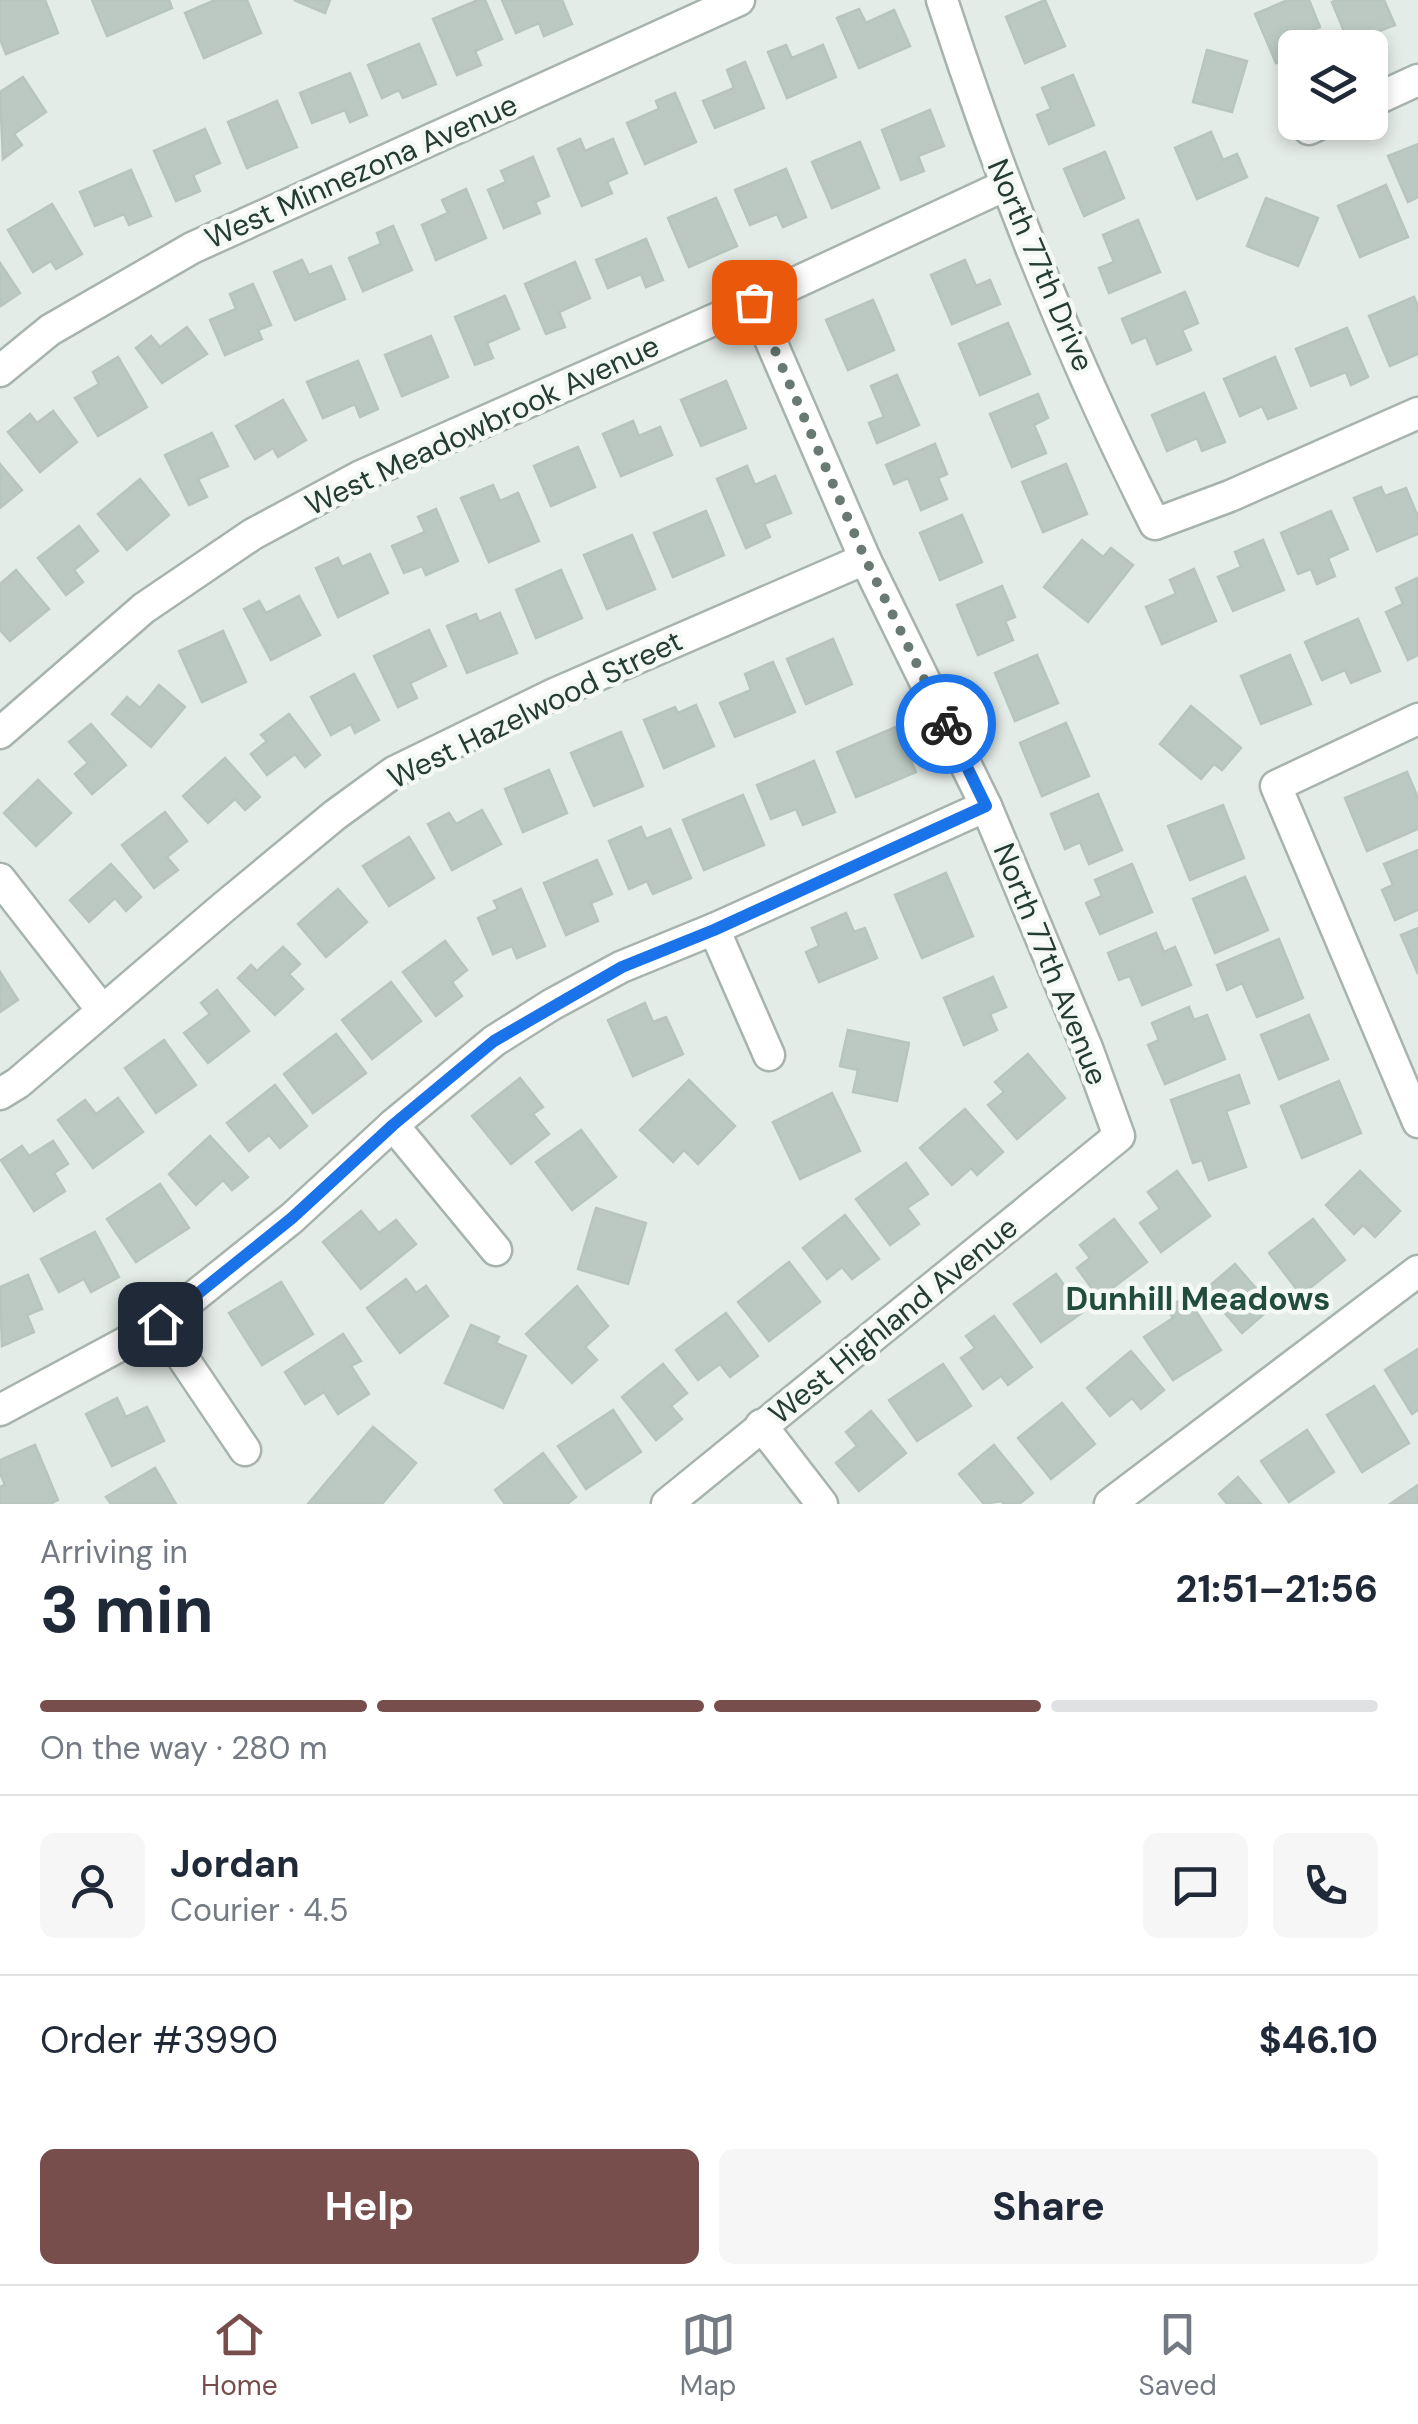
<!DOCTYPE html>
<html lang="en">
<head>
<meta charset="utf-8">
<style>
  :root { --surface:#fff; --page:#f6f6f7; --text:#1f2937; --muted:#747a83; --line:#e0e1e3; --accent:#784e4d }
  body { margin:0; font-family:"DM Sans",sans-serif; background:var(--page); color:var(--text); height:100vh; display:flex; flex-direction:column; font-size:38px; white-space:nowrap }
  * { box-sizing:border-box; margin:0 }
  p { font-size:32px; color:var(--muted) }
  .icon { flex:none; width:55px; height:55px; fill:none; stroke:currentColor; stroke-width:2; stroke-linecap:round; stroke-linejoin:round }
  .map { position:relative; height:1504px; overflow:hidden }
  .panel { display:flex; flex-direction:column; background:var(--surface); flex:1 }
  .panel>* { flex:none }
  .fabs { position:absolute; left:1278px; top:30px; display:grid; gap:20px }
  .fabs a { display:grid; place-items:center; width:110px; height:110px; border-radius:15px; background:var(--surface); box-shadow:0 5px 15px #0003; font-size:50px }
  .pin { position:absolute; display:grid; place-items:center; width:85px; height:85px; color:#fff; margin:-42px; border-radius:20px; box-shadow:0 5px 15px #0006 }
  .courier { position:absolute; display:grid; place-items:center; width:100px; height:100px; margin:-50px; border:8px solid #1a73e8; border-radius:50%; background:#fff; color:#222; box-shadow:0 2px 12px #0007 }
  .summary em { font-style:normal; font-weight:700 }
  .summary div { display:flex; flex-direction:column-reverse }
  .summary { display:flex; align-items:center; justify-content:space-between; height:170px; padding:0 40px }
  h1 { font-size:65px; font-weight:700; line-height:75px }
  .bar { display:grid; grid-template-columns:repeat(4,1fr); gap:15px 10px; align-content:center; height:120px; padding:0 40px }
  .bar i { height:12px; border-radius:8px; background:var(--line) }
  .bar .on { background:var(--accent) }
  .bar p { grid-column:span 4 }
  .line { display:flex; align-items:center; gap:25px; padding:0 40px; border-top:2px solid var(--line) }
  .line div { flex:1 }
  .round { display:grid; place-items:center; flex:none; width:105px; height:105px; border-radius:15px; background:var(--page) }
  .action { display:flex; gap:20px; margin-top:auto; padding:20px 40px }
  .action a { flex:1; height:115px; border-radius:15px; background:var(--accent); color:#fff; font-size:40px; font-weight:700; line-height:115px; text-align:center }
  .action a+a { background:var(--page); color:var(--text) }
  .tab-bar { display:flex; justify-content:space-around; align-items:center; height:140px; border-top:2px solid var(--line); background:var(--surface); font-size:28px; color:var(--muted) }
  .tab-bar a { display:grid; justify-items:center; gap:5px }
  .tab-bar .on { color:var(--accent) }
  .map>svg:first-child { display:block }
  .building { fill:#bcc9c3; stroke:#b7c5be; stroke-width:2.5 }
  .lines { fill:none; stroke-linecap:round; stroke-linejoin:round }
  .minor-casing { stroke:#a7b4ad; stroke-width:35 }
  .minor { stroke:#fff; stroke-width:30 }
  .done { stroke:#687a72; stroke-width:10; stroke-dasharray:0 18 }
  .route { stroke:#1a73e8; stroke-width:12 }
  .labels { text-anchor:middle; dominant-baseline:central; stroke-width:9; stroke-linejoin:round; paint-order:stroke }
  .street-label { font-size:30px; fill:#253c33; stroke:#f4f9f6 }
  .neighbourhood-label { font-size:32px; font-weight:bold; fill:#224c3e; stroke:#f4f9f6 }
</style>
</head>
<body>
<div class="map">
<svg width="1418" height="1504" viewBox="0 0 1418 1504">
  <rect width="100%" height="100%" fill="#e4ece7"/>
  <g class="building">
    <polygon points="0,0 45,0 58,33 6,54 0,39"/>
    <polygon points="92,0 169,0 172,8 107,36"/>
    <polygon points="215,0 247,0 261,33 204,58 185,13"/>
    <polygon points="294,0 330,0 325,13"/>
    <polygon points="478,0 485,0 502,39 475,51 481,65 457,75 433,19"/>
    <polygon points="502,0 562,0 572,24 544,36 539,23 516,33"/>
    <polygon points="1045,0 1065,46 1025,63 1006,17"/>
    <polygon points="1288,0 1309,0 1320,27 1288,40 1294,55 1276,63 1255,14"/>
    <polygon points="1336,0 1384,0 1395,25 1374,33 1378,43 1368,48 1351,48 1332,2"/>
    <polygon points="859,9 866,23 894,10 910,46 859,68 837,18"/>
    <polygon points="419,44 436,84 403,98 399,90 382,98 368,65"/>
    <polygon points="786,45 792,58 823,45 836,77 787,98 768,52"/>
    <polygon points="1207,50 1247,61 1232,112 1193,102"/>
    <polygon points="745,62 764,108 715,128 703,101 734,88 727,70"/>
    <polygon points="350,73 367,115 350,122 345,110 312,123 300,93"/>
    <polygon points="1073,75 1094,125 1049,144 1037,115 1051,109 1042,88"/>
    <polygon points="23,77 46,112 14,134 22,145 3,159 0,92"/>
    <polygon points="675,93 696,142 645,164 627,123 659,109 656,101"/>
    <polygon points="277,101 297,147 247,168 228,122"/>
    <polygon points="930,110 944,146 918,156 924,171 901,180 882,130"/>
    <polygon points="205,129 220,163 193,175 200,191 176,201 154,151"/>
    <polygon points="1211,132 1223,160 1237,154 1247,177 1197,199 1175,148"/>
    <polygon points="580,139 585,151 613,139 627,173 607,182 612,193 582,206 558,149"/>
    <polygon points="860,142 879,188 832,208 812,162"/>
    <polygon points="1418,144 1418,197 1408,202 1388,156"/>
    <polygon points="1105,152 1124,198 1084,216 1064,169"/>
    <polygon points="533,157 549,196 535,202 540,213 504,228 488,190 506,182 501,171"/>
    <polygon points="786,169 806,217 783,227 777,214 750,225 735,190"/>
    <polygon points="131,170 151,216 129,225 124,214 95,226 80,192"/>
    <polygon points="1386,185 1408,237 1360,257 1338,206"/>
    <polygon points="466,189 486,238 436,260 422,225 448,213 442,200"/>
    <polygon points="716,198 737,246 689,267 668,218"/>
    <polygon points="1266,198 1318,218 1298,266 1247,246"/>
    <polygon points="52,204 82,254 56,269 51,261 33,272 8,230"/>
    <polygon points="1138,220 1160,272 1109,293 1099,268 1114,262 1103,235"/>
    <polygon points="393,226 412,270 363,291 349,258 381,244 377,233"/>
    <polygon points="646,239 663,280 646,287 641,274 608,288 596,260"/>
    <polygon points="302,260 309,275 331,266 345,299 295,320 274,272"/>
    <polygon points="965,260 976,286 990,280 1000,304 952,324 931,275"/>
    <polygon points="575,262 590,298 559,312 565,327 546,334 525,284"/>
    <polygon points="0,263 20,293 1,306 0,304"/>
    <polygon points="253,284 271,325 258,330 262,339 225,355 210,320 236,309 230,294"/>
    <polygon points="1185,292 1198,323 1182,330 1191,350 1157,364 1146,337 1132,343 1122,319"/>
    <polygon points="505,296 519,329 487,343 493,358 475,365 455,317"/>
    <polygon points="1414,297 1418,306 1418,354 1390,366 1369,316"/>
    <polygon points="873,300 894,350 848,370 826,320"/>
    <polygon points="1008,323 1030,374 980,395 959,344"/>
    <polygon points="187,327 207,354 162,383 136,348 151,336 160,347"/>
    <polygon points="1347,328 1368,377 1351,385 1346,372 1311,386 1296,349"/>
    <polygon points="431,336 448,377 402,396 385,355"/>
    <polygon points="118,357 147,407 98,436 75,398 99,384 93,372"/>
    <polygon points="1275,357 1296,408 1268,419 1262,406 1240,416 1224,379"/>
    <polygon points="358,361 378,409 360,417 355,404 323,418 307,382"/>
    <polygon points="897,375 919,425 877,443 869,423 884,417 871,386"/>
    <polygon points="726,381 746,428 701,446 681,400"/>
    <polygon points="1204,393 1225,442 1202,451 1197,438 1167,451 1152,415"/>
    <polygon points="1038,394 1048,418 1034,425 1046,453 1012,467 990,414"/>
    <polygon points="283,400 306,440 278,457 273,448 255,459 236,426"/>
    <polygon points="53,411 77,442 40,472 8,432 30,414 37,423"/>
    <polygon points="633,421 639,436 660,427 672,455 621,476 603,434"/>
    <polygon points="212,433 228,466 198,479 207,497 189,505 165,455"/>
    <polygon points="935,444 947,474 938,478 947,499 921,510 908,478 894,484 886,465"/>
    <polygon points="578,447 595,487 551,506 534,466"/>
    <polygon points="0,464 22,490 0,508"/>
    <polygon points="1066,464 1087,514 1043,532 1022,482"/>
    <polygon points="747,466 755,485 775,476 791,513 764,524 770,537 746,548 717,479"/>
    <polygon points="140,479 169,515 127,550 98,514"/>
    <polygon points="493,485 500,501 518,493 539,541 489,562 461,498"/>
    <polygon points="1381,487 1385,496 1406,488 1418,517 1418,534 1377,551 1354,498"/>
    <polygon points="436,509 458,561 426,575 422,566 404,573 392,546 425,532 418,517"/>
    <polygon points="706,511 724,555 673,577 654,533"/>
    <polygon points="1331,511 1348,549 1328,558 1335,576 1317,584 1311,569 1298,574 1281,533"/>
    <polygon points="962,515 982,562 940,580 920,533"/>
    <polygon points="79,526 98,551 74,570 83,582 66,595 38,558"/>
    <polygon points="632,535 655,589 607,609 584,555"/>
    <polygon points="1082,540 1103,557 1111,548 1133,565 1088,622 1044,587"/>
    <polygon points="1263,540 1284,590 1233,611 1218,577 1241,567 1235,552"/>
    <polygon points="370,554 388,593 338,617 316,568 338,558 342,567"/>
    <polygon points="1194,569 1216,621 1162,644 1146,607 1176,594 1170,580"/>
    <polygon points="16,570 49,609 10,641 0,630 0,584"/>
    <polygon points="561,570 582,618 536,638 516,590"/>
    <polygon points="1417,578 1418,655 1408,660 1386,612 1403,604 1396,588"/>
    <polygon points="1002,586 1015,617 1005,621 1013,640 978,655 957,605"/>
    <polygon points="299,596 320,635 271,660 244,609 259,601 266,613"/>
    <polygon points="500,613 517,653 467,673 447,626 476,614 479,622"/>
    <polygon points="1358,619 1380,671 1351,683 1345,670 1322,680 1305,642"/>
    <polygon points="429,630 446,666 410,683 417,698 398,707 374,656"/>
    <polygon points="223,631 246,682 202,702 179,651"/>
    <polygon points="833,639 852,684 806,704 787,659"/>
    <polygon points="1037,655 1058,703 1015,721 995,673"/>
    <polygon points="1290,655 1311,704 1261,724 1241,676"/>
    <polygon points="773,662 795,712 735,737 720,703 751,690 745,674"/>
    <polygon points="354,674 379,720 355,733 351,724 331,735 311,697"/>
    <polygon points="159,685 185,707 151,747 112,714 127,697 140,708"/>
    <polygon points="696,705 714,746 664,768 644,720 675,707 678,713"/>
    <polygon points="1191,706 1241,748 1222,770 1214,764 1201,779 1160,744"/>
    <polygon points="289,714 320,755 305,767 295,754 267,775 251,754 267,741 261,735"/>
    <polygon points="1066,723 1089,776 1042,796 1020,743"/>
    <polygon points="91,724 126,765 92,794 75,774 88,763 69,742"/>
    <polygon points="896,727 916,772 856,797 837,752"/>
    <polygon points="621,732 643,786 594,806 571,753"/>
    <polygon points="225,758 260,797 245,810 235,799 208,823 183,796"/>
    <polygon points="814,761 835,812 803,825 796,809 771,819 757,785"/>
    <polygon points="549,770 567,813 523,832 505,789"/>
    <polygon points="1407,772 1418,798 1418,829 1367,851 1345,798"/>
    <polygon points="38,780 71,813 36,846 4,813"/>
    <polygon points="1098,794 1122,850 1089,864 1080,842 1065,849 1051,814"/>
    <polygon points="743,795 764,845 704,870 683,820"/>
    <polygon points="1223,805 1244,858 1190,880 1168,826"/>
    <polygon points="482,810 501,844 452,870 428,824 449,813 456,824"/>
    <polygon points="165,812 187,841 167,857 178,870 154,888 122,845"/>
    <polygon points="641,827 646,839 670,829 691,878 653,894 647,881 629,889 609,841"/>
    <polygon points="409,837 434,878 389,906 363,866"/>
    <polygon points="1418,850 1418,910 1395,920 1382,890 1393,885 1384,864"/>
    <polygon points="597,860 612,894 591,903 598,921 566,935 544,883"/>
    <polygon points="111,864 141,897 126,911 115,898 89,922 70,900"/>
    <polygon points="1132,864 1152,912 1100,934 1086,903 1102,896 1095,880"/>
    <polygon points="946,873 973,936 922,958 895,895"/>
    <polygon points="1245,877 1268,930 1215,953 1193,899"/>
    <polygon points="338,889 367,922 326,957 298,924"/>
    <polygon points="521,889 545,946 517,958 512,946 493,954 478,918 498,909 494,901"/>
    <polygon points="846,913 854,932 865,928 877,958 819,982 806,952 819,946 812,928"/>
    <polygon points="1418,928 1418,974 1401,935"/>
    <polygon points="1156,933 1164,952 1175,947 1191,985 1142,1005 1130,976 1119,980 1108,953"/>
    <polygon points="1279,939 1303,998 1257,1017 1242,983 1227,990 1217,965"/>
    <polygon points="445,941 467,970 452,982 462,996 436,1016 403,972"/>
    <polygon points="283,947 300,964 289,974 303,989 275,1015 238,978 251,965 257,971"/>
    <polygon points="0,972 18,1000 0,1012"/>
    <polygon points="993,977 1006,1007 990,1014 997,1030 964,1045 944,998"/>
    <polygon points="391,982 421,1021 372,1059 342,1020"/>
    <polygon points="217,990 249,1031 208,1063 184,1033 210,1014 201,1003"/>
    <polygon points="645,1003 653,1022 666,1017 683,1054 633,1076 608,1020"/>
    <polygon points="1189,1007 1194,1020 1207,1015 1225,1059 1165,1084 1148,1045 1159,1040 1152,1023"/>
    <polygon points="1309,1015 1328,1059 1279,1079 1261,1035"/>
    <polygon points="848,1030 909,1043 897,1101 853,1092 858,1070 840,1066"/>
    <polygon points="336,1034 366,1073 313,1113 284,1074"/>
    <polygon points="164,1040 196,1085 156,1113 125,1068"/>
    <polygon points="1028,1054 1065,1098 1017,1139 988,1105 1004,1092 995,1082"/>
    <polygon points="1239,1075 1249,1103 1226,1111 1246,1167 1209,1180 1202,1160 1193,1163 1171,1100"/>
    <polygon points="520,1078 543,1107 533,1114 549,1134 511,1164 472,1116"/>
    <polygon points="689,1080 735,1126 698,1164 684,1150 673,1162 640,1130"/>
    <polygon points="1339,1081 1361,1133 1302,1158 1281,1106"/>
    <polygon points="275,1085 307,1126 280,1148 269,1135 249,1151 227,1123"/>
    <polygon points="832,1093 860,1151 800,1179 773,1122"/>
    <polygon points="118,1098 143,1132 93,1168 58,1120 85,1100 96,1114"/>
    <polygon points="965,1109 1003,1152 977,1175 971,1168 952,1185 920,1148"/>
    <polygon points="581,1130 616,1177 572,1210 536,1162"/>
    <polygon points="210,1136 248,1177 232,1190 223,1180 196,1205 169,1174"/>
    <polygon points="53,1141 68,1164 54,1173 65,1191 34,1211 1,1160 22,1146 29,1156"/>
    <polygon points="906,1163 928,1194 907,1208 919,1224 890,1245 856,1199"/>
    <polygon points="1177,1171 1210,1216 1161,1252 1140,1223 1160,1209 1148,1192"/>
    <polygon points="1360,1171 1400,1211 1375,1237 1363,1225 1354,1234 1326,1205"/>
    <polygon points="160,1184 189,1228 136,1262 107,1219"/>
    <polygon points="596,1208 646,1223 628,1284 578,1269"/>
    <polygon points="361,1211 379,1233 396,1220 416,1244 361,1289 323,1242"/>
    <polygon points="845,1215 879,1259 852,1279 842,1267 827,1279 803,1248"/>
    <polygon points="1114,1219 1147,1262 1099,1298 1077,1268 1090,1258 1080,1245"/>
    <polygon points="1313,1219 1345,1260 1301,1295 1269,1253"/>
    <polygon points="95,1232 119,1277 91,1292 84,1279 59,1292 41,1259"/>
    <polygon points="789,1262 820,1302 769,1341 738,1302"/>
    <polygon points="1235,1264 1272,1307 1242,1333 1205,1290"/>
    <polygon points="1056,1274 1083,1312 1041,1342 1014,1304"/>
    <polygon points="28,1275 42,1309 27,1315 34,1332 2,1346 0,1287"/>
    <polygon points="406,1279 416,1293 426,1286 448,1316 400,1353 367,1308"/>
    <polygon points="281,1282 313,1334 262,1365 229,1313"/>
    <polygon points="577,1286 608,1326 585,1347 597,1360 572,1383 526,1334"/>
    <polygon points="1186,1296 1221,1350 1173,1380 1144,1337 1173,1318 1167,1309"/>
    <polygon points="726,1313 758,1356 730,1377 720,1364 698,1380 676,1350"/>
    <polygon points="994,1316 1032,1367 1008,1385 1001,1376 983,1389 961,1358 975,1348 966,1336"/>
    <polygon points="471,1325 499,1337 496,1343 526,1356 503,1408 445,1383"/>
    <polygon points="343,1334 361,1361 351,1366 369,1394 338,1414 324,1392 305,1404 285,1372"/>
    <polygon points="1418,1349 1418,1410 1412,1414 1385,1370"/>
    <polygon points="1131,1351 1164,1390 1141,1409 1132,1398 1110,1416 1087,1388"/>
    <polygon points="663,1364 687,1393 671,1406 682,1419 656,1440 622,1397"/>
    <polygon points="943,1364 971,1406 917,1441 889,1400"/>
    <polygon points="1374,1386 1409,1443 1362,1472 1327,1415"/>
    <polygon points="117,1398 126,1417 147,1407 164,1441 112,1466 86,1414"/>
    <polygon points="1062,1403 1095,1444 1051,1479 1018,1438"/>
    <polygon points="613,1410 641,1452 586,1489 558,1446"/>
    <polygon points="871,1411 906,1453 859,1491 836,1463 857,1446 846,1432"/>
    <polygon points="373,1427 416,1463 382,1504 308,1504"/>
    <polygon points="1307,1430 1334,1472 1289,1502 1261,1461"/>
    <polygon points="35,1445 58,1500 50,1504 0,1504 0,1487 5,1485 0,1473 0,1460"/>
    <polygon points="994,1445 1033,1493 1019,1504 1004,1504 1001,1501 984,1504 959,1474"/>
    <polygon points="543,1453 576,1497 567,1504 505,1504 495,1490"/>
    <polygon points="155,1468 176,1504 111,1504 106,1497"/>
    <polygon points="1238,1477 1261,1504 1227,1504 1219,1494"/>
    <polygon points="1418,1485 1418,1504 1390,1504"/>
  </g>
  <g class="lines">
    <defs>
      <g id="minor">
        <path d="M942 0C1000 179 1070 356 1155 524L1230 496 1418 413"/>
        <polyline points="1370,102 1418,80"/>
        <polyline points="1309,129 1324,122"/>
        <polyline points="0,371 50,330 192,248 739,0"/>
        <polyline points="1418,719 1276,786 1418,1122"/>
        <polyline points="0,733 144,608 253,534 361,476 754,302 1006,185"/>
        <polyline points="0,879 102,1010"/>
        <polyline points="714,929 769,1055"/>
        <polyline points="0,1094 18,1083 225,906 335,815 394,772 554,694 865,559"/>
        <polyline points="393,1125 496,1250"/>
        <polyline points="160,1324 245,1450"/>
        <polyline points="0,1410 160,1324 292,1218 393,1125 494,1041 551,1005 621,967 714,929 986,806"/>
        <polyline points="761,1425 822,1504"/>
        <polyline points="667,1504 1119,1136 1087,1048 986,806 865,559 754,302"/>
        <polyline points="1110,1504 1418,1271"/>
      </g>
    </defs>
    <use href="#minor" class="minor-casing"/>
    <use href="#minor" class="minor"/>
  </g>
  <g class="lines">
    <polyline class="done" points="754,302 865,558 946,724"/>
    <polyline class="route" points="160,1324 292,1218 393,1125 494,1041 622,967 714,930 986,806 946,724"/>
  </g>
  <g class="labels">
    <g class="street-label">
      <text transform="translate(361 171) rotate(-24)">West Minnezona Avenue</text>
      <text transform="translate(1041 265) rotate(67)">North 77th Drive</text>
      <text transform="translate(482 425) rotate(-25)">West Meadowbrook Avenue</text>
      <text transform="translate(535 709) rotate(-26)">West Hazelwood Street</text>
      <text transform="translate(1051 964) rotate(68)">North 77th Avenue</text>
      <text transform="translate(893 1320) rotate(-39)">West Highland Avenue</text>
    </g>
    <g class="neighbourhood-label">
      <text x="1198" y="1299">Dunhill Meadows</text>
    </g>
  </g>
</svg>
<div class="fabs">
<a><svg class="icon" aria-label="layers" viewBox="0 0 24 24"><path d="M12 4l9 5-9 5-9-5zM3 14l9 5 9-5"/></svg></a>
</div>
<div class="pin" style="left:754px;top:302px;background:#ea580c"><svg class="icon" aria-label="bag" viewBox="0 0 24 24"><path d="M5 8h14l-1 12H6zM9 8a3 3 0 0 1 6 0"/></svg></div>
<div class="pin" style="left:160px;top:1324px;background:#1f2937"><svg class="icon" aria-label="home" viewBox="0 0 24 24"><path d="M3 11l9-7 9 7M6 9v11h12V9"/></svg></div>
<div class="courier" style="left:946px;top:724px"><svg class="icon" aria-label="bike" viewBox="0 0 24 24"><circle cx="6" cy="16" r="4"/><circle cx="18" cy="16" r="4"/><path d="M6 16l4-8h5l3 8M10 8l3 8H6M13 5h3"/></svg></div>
</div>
<section class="panel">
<div class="summary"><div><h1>3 min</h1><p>Arriving in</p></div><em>21:51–21:56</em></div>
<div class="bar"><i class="on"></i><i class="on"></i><i class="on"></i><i></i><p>On the way · 280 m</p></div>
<div class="line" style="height:180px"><a class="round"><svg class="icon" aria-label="person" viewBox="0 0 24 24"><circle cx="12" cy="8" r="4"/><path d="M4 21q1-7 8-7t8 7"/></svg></a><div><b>Jordan</b><p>Courier · 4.5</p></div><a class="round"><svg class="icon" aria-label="chat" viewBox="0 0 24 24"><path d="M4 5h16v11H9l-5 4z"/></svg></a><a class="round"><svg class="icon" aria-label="phone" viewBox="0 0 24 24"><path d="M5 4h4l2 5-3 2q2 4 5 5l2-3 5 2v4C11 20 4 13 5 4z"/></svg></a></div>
<div class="line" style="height:130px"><div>Order #3990</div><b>$46.10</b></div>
<div class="action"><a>Help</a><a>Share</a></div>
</section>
<nav class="tab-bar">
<a class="on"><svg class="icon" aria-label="home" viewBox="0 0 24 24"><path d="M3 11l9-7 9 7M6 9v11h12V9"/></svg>Home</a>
<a><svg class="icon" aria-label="map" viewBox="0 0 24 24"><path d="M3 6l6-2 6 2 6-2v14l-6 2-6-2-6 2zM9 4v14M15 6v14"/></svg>Map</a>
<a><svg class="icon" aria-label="saved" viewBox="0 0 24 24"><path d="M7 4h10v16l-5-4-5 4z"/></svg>Saved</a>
</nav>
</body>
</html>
